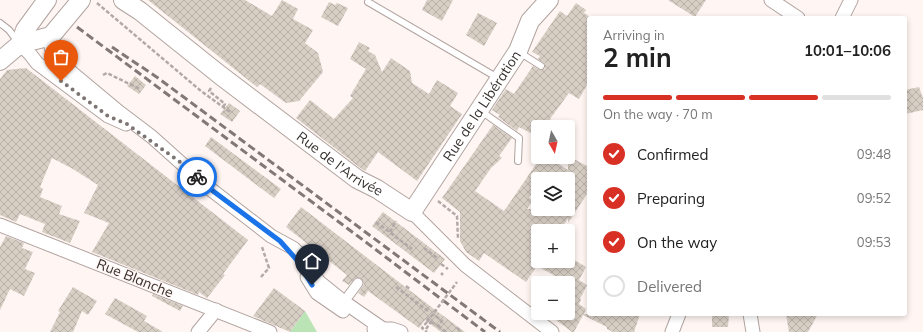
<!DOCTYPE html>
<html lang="en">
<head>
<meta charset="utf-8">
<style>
  :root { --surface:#fff; --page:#f6f6f6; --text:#222; --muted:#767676; --line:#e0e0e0; --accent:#d93025 }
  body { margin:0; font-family:Mulish,sans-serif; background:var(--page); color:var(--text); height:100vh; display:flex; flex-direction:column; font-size:15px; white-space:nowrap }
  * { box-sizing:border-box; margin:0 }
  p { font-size:13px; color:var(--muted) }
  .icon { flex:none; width:22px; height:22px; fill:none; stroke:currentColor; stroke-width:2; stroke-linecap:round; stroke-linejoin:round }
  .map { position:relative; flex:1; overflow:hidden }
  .drawer { position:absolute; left:587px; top:16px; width:320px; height:300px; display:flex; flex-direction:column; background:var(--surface); border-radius:4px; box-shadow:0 2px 6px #0003 }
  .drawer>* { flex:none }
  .needle { width:26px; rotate:171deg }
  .buttons { position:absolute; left:531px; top:120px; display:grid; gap:8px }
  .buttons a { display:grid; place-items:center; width:44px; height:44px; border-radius:4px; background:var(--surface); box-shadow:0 2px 6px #0003; font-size:20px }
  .pin { position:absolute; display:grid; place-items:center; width:34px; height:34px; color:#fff; margin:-41px -17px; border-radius:50% 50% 50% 0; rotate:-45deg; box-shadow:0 0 4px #0007 }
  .pin .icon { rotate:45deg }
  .courier { position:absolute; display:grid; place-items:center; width:40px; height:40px; margin:-20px; border:3px solid #1a73e8; border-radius:50%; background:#fff; color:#222; box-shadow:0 1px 5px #0007 }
  .headline em { font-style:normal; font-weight:700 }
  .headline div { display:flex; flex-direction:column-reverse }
  .headline { display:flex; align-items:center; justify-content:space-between; height:68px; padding:0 16px }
  h1 { font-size:26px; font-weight:700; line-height:30px }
  .bar { display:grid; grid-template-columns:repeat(4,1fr); gap:6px 4px; align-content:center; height:48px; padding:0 16px }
  .bar i { height:5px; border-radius:3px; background:var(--line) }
  .bar .current { background:var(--accent) }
  .bar p { grid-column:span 4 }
  ol { padding:0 16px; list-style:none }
  li { display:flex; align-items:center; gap:12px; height:44px }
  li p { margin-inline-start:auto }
  li .icon { padding:4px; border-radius:50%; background:var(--accent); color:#fff; stroke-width:4 }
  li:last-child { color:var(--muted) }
  li i { width:22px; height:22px; border:2px solid var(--line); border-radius:50% }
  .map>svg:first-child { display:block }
  .green { fill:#bae4b5 }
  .building { fill:url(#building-cross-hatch); fill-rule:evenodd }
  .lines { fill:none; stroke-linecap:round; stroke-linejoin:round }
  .service-casing { stroke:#b1a39f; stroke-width:8 }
  .pedestrian-casing { stroke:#b1a39f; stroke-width:11 }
  .minor-casing { stroke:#b1a39f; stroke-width:15 }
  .secondary-casing { stroke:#b1a39f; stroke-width:20 }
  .path { stroke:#b2aaa8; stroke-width:2.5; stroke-dasharray:4 2; stroke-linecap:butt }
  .service { stroke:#fff; stroke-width:6 }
  .pedestrian { stroke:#fff; stroke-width:9 }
  .minor { stroke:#fff; stroke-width:13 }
  .secondary { stroke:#fff; stroke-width:18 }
  .rail { stroke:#807977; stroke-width:3; stroke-dasharray:8 4; stroke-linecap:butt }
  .path-bridge { stroke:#b2aaa8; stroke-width:2.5; stroke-dasharray:4 2; stroke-linecap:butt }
  .done { stroke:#7c7573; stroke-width:4; stroke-dasharray:0 7.2 }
  .route { stroke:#1a73e8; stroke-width:5 }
  .labels { text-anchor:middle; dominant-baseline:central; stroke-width:3; stroke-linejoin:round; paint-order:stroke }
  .street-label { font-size:14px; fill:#35302e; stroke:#fff6f3 }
</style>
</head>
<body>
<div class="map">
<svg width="923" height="332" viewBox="0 0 923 332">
  <defs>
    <pattern id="building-cross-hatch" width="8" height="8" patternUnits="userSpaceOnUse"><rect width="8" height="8" fill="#d7cec4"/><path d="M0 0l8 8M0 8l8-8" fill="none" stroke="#b9b1a9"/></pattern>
  </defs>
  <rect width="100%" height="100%" fill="#fff6f3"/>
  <polygon class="green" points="305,311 317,332 290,332"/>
  <g class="building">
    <polygon points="148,0 245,0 272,16 282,0 298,9 293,19 313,30 305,43 318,53 323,72 299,101 286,103 260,84 257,87"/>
    <polygon points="427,0 453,0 442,21 422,10"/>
    <polygon points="668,0 706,0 695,17"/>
    <polygon points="329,2 335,5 337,3 348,8 338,26 321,17"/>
    <polygon points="576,3 586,10 584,13 592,18 589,18 589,81 579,99 569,93 550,119 561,127 538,127 538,137 519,127 517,131 498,117 500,115 492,110 506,89 514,94 533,66 540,70 545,69 545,64 538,59 540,56 532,52 560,11 567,16"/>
    <polygon points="478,13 497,23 484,46 466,35"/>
    <polygon points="359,42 370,48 368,51 375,55 382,72 391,58 410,71 412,83 429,94 437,80 458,93 450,106 462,114 417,181 378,152 365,171 363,170 296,118 310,100 334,119 353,98 350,96 366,69 350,59"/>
    <polygon points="26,68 248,240 223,274 225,275 207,298 199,292 198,295 191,292 92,252 109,223 84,213 98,185 73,169 52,158 40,187 43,189 40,197 62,206 59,214 80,221 70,243 42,232 45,224 20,214 16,222 0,215 0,79 7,70"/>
    <polygon points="135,76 146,85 139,94 127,86"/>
    <polygon points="919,87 923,98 923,110 905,114 905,90"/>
    <polygon points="229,103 240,111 232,122 220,114"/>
    <path d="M493 125 512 138 499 156 502 158 491 168 475 191 504 211 541 157H548L568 170V156L589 167V191L568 223V218L563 226 549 227 547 231H538V261H568V256L586 267 579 280 587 285 580 299 581 300 579 304 586 309 584 314H640L634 332H613L607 329V327L583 315 574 332H572L547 313H568V283L537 266 526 282 484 253 479 261 466 252 460 241V212L442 198ZM538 179H568V209H527L533 200 529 198 538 185Z"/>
    <polygon points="211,137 281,189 274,198 205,146"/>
    <polygon points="301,207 434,309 465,332 441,332 425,320 419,328 368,291 364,297 358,293 364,284 361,278 355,278 349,285 342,281 347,275 286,227"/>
    <polygon points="383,212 445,259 434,273 372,226"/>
    <polygon points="6,236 24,243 22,248 33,252 25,269 35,273 24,296 10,289 0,310 0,247"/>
    <polygon points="73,287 97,301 88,315 82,311 73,332 50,332 60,312 58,311"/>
    <polygon points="274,288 305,311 290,332 253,316"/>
    <polygon points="153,294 183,306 180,311 152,296"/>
    <polygon points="115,298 147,316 144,321 163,332 138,332 105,314"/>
    <polygon points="712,314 729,314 728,327 712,327"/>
    <polygon points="786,314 818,314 808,332 789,332"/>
  </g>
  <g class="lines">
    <defs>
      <g id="service">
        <polyline points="368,2 498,78"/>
        <polyline points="0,23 9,30 18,42"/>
        <polyline points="519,52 541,66"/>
        <polyline points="481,111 519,138 518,161"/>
      </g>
      <polyline id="pedestrian" points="346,299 358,283"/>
      <g id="minor">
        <polyline points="771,0 798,18"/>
        <polyline points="842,18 851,0"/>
        <polyline points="51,36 51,47 55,57 65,67 119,112 152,137 209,188 271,236 293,248 308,262 318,281 344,302 383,329"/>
        <polyline points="20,44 30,54 37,63 108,116 126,124"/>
        <polyline points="412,212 465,265 552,332"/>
        <polyline points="0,225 270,332"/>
        <polyline points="307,277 317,293 343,311"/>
        <polyline points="750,314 753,332"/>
        <polyline points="374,329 392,329 401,332"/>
        <polyline points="198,332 216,310"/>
        <polyline points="672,332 679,314"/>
      </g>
      <g id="secondary">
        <path id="s1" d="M123 0 140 11 220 75 357 179 377 189 412 212 518 51 530 21 549 0"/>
        <polyline points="20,44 25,30 47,0"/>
        <polyline points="0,61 20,44 51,36 81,0"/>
      </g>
    </defs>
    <use href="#service" class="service-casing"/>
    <use href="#pedestrian" class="pedestrian-casing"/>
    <use href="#minor" class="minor-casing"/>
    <use href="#secondary" class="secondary-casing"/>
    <g class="path">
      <polyline points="97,3 201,91 230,112"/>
      <polyline points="103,75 107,73 140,89"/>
      <polyline points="211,88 209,91 225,104 223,107"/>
      <polyline points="438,201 457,216 458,239"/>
      <polyline points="376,222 412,249"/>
      <polyline points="390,232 396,221"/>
      <polyline points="424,248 437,258"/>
      <polyline points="441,264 448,269"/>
      <polyline points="441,273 443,275"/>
      <polyline points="261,277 269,268 262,247"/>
      <polyline points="406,286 410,289"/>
      <polyline points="396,287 428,311"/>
      <polyline points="427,322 422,328 427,332"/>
      <polyline points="431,322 438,326 442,321 433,314"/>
      <polyline points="438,326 446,332"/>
      <polyline points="459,328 458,329 461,332"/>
      <polyline points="426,329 431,322 427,318"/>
    </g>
    <use href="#service" class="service"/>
    <use href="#pedestrian" class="pedestrian"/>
    <use href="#minor" class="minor"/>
    <use href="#secondary" class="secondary"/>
    <g class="rail">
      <polyline points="77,27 359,237 485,332"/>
      <polyline points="112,47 158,78 500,332"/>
    </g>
    <polyline class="path-bridge" points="427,322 457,282"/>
  </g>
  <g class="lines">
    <polyline class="done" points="61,81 108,116 127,124 180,162 197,177"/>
    <polyline class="route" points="197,177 209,188 280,241 296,259 312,285"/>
  </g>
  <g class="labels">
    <g class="street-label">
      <text stroke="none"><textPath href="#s1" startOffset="486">Rue de la Libération</textPath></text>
      <text stroke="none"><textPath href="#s1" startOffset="272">Rue de l'Arrivée</textPath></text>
      <text transform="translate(135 278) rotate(22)">Rue Blanche</text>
    </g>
  </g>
</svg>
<div class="buttons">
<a><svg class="needle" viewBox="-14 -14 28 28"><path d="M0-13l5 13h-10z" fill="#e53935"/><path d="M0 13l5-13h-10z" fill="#767676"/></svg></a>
<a><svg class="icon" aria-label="layers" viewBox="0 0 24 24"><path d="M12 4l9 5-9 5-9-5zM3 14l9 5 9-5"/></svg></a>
<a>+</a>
<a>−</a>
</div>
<div class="pin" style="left:61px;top:81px;background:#ea580c"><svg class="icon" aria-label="bag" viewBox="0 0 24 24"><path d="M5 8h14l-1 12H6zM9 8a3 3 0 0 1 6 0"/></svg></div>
<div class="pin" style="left:312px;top:285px;background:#1f2937"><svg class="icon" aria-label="home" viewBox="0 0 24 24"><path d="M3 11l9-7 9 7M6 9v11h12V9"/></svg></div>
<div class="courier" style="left:197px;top:177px"><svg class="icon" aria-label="bike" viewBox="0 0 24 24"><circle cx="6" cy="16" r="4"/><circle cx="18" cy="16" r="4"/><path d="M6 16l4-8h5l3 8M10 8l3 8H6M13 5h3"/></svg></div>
<section class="drawer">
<div class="headline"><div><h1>2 min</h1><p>Arriving in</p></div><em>10:01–10:06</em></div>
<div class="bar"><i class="current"></i><i class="current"></i><i class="current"></i><i></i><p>On the way · 70 m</p></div>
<ol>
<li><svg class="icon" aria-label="check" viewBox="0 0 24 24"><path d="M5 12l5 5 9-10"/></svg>Confirmed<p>09:48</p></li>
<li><svg class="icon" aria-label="check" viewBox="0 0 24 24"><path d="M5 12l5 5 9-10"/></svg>Preparing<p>09:52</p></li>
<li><svg class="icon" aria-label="check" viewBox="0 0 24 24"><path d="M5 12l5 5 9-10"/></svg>On the way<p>09:53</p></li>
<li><i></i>Delivered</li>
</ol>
</section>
</div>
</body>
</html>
